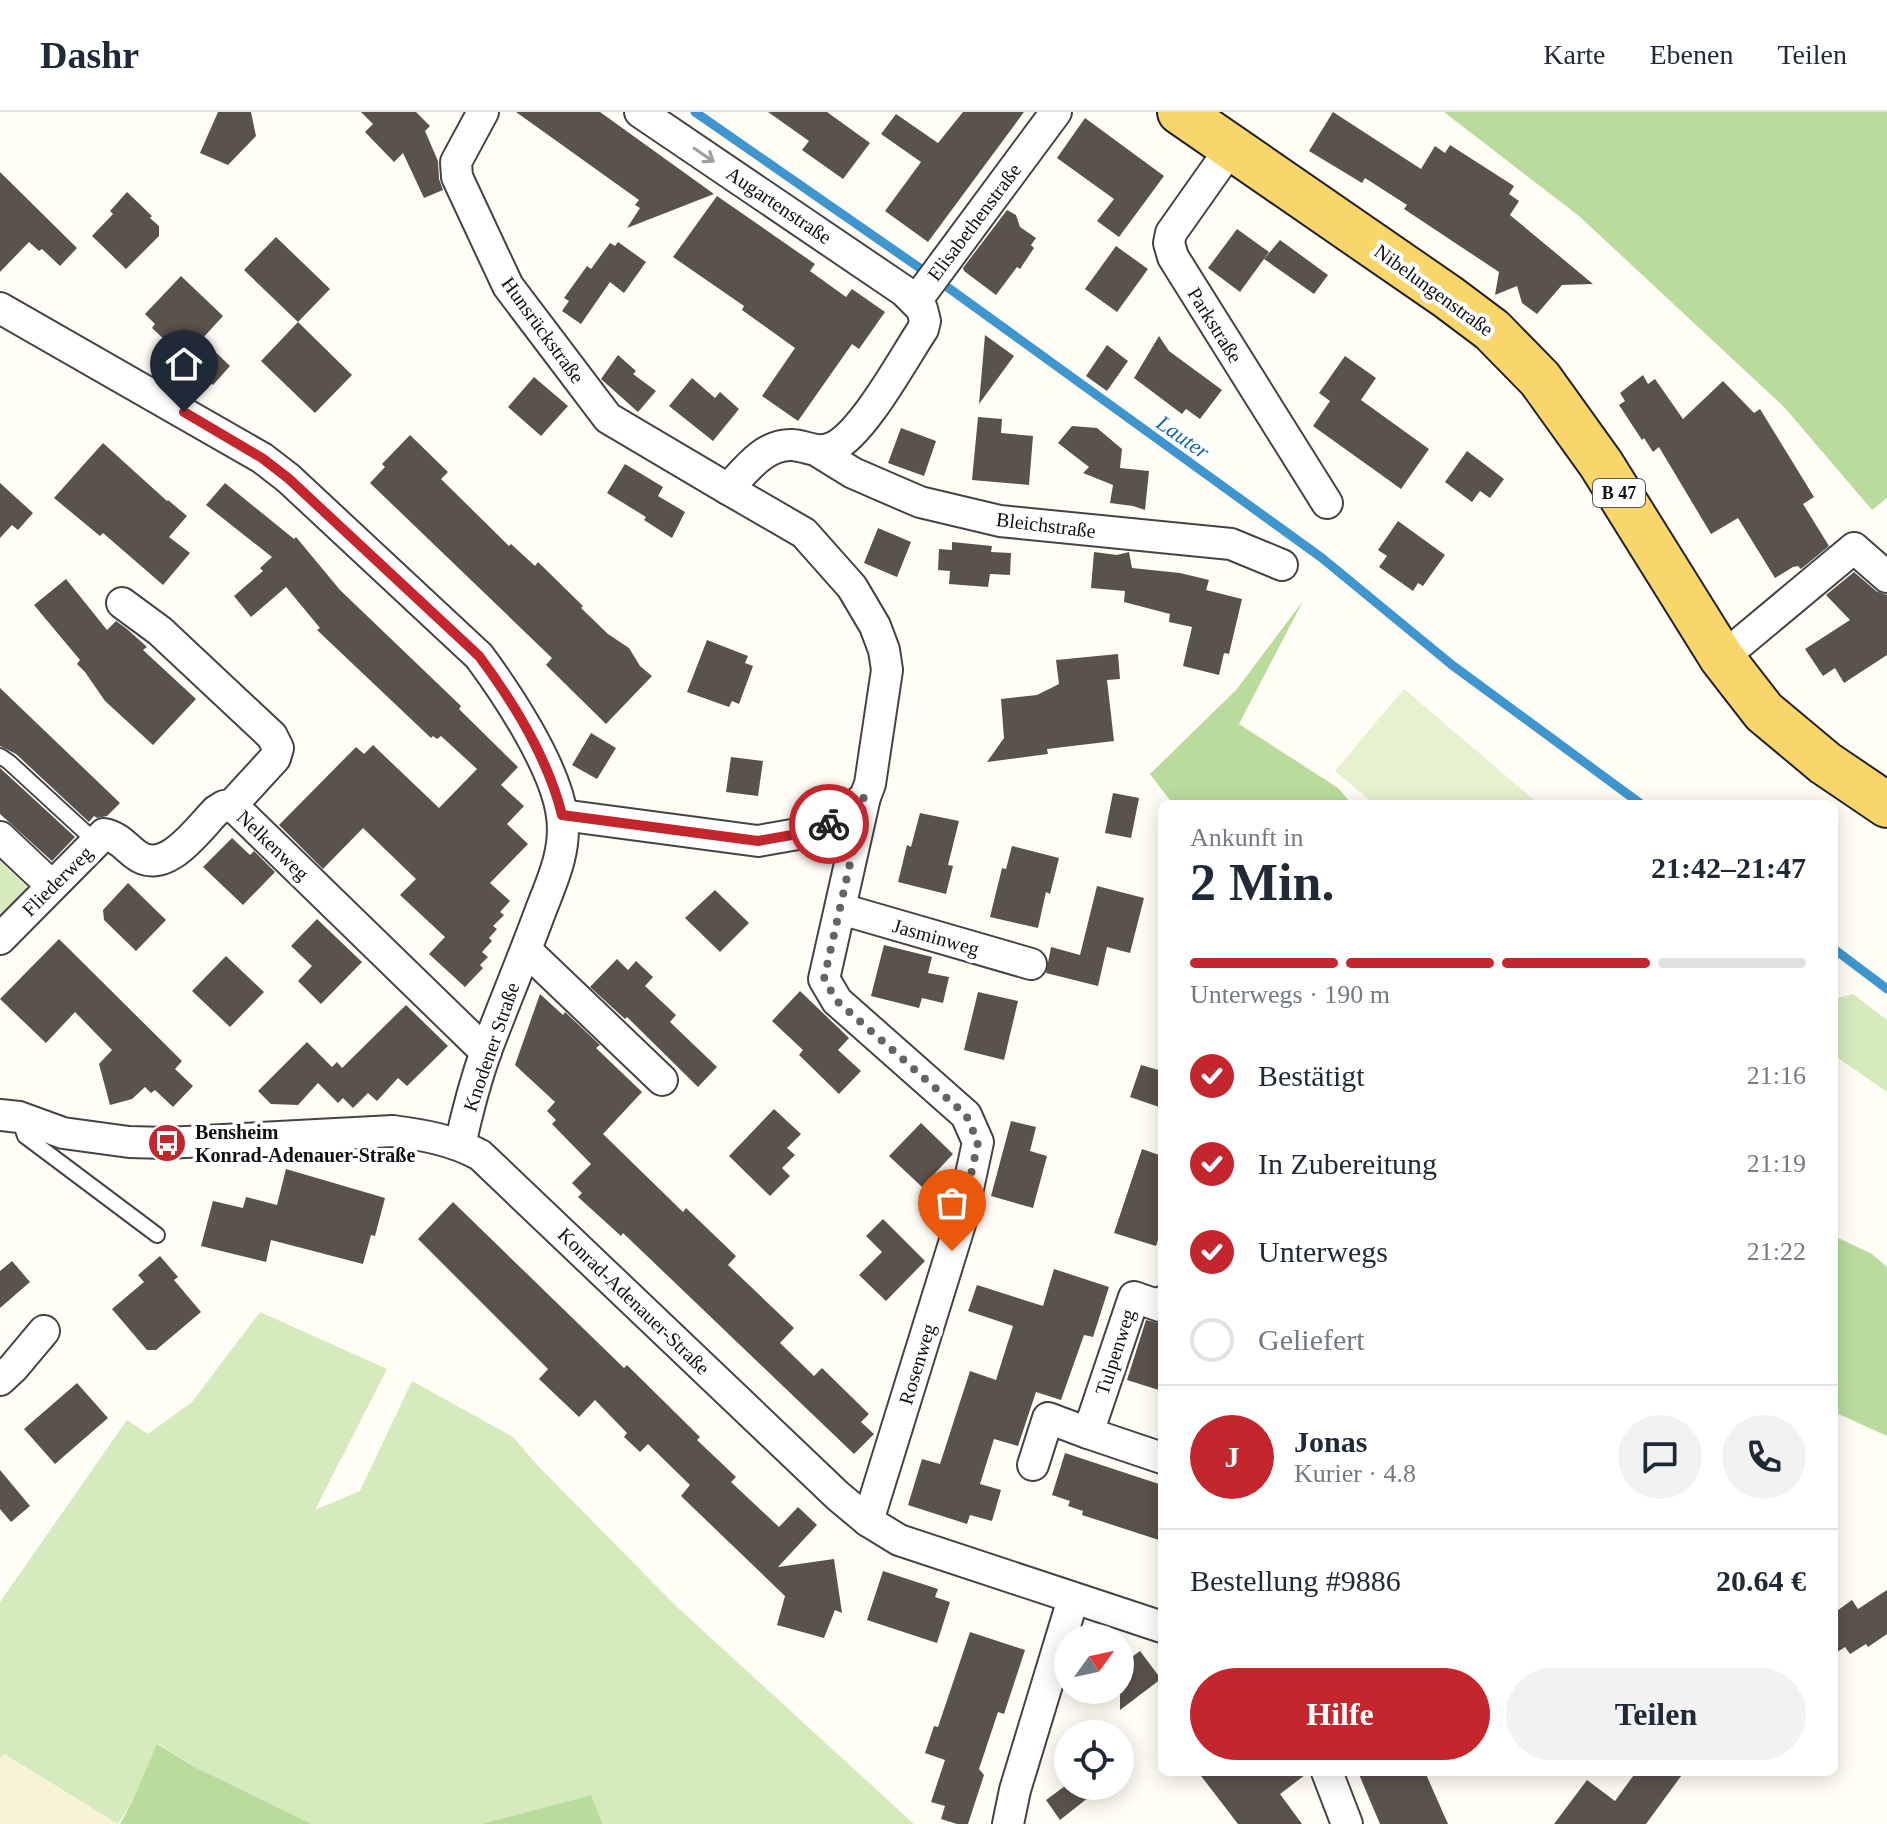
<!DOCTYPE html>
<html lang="de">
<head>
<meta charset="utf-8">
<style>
  :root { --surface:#fff; --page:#f2f2f3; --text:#1f2937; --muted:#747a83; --line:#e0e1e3; --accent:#c4262e }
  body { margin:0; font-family:Georgia,serif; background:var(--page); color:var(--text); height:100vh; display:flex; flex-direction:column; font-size:30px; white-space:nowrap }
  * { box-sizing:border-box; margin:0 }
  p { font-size:26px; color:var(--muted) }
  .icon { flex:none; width:44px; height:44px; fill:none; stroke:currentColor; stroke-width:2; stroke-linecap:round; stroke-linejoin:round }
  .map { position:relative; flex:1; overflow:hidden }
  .side { position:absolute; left:1158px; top:688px; width:680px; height:976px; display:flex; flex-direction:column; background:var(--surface); border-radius:12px; box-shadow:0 4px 20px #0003 }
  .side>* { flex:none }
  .needle { width:52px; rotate:57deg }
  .controls { position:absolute; left:1054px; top:1512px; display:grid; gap:16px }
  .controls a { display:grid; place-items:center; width:80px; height:80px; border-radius:50%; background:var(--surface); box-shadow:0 4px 20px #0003; font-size:40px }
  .pin { position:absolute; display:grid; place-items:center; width:68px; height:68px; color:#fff; margin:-82px -34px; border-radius:50% 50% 50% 0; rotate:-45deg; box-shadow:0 0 8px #0007 }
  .pin .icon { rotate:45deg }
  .courier { position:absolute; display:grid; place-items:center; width:80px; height:80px; margin:-40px; border:6px solid #c4262e; border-radius:50%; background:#fff; color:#222; box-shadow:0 2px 10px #0007 }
  .headline em { font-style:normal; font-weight:600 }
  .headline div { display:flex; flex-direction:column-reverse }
  .headline { display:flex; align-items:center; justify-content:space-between; height:136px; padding:0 32px }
  h1 { font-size:52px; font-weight:600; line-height:60px }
  .bar { display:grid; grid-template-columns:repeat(4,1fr); gap:12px 8px; align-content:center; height:96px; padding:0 32px }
  .bar i { height:10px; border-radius:6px; background:var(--line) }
  .bar .selected { background:var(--accent) }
  .bar p { grid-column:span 4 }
  .line { display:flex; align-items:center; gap:20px; padding:0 32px; border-top:2px solid var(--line) }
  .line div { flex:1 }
  .round { display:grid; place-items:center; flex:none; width:84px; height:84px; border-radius:42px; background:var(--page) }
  ol { padding:0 32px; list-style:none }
  li { display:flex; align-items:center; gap:24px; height:88px }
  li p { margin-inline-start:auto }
  li .icon { padding:8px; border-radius:50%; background:var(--accent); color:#fff; stroke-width:4 }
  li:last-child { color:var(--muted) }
  li i { width:44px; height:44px; border:4px solid var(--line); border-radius:50% }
  .action { display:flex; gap:16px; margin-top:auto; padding:16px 32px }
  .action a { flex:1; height:92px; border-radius:48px; background:var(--accent); color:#fff; font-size:32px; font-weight:600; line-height:92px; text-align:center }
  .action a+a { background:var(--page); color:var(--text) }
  header { display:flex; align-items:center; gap:48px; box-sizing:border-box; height:112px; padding:0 40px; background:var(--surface); border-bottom:2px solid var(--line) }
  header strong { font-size:38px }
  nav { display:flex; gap:44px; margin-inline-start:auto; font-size:28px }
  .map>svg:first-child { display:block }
  .farmland { fill:#f6f3d4 }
  .green { fill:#d5ebbd }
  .forest { fill:#b9dc9c }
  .pitch { fill:#e6f2cf }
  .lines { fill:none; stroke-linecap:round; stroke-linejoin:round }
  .stream { stroke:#3f96cf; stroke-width:9 }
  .building { fill:#5a524d }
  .lane-casing { stroke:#444; stroke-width:18 }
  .street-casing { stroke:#444; stroke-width:34 }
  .primary-casing { stroke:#222; stroke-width:48 }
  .lane { stroke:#fff; stroke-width:14 }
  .street { stroke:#fff; stroke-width:30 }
  .primary { stroke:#f9d66b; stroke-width:44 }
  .oneway { stroke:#a0a0a0 }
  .done { stroke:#646461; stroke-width:8; stroke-dasharray:0 14.4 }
  .route { stroke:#c4262e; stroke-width:10 }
  .labels { text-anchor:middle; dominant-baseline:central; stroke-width:8; stroke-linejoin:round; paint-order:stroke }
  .shield { fill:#fff; stroke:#585858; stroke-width:2 }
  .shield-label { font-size:18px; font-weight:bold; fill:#111 }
  .street-label { font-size:20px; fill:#111; stroke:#fff }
  .poi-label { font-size:20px; font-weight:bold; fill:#111; stroke:#fff; text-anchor:start }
  .water-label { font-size:22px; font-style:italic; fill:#1768a6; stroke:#fff }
</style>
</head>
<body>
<header>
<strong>Dashr</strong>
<nav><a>Karte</a><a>Ebenen</a><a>Teilen</a></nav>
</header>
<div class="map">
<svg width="1887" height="1712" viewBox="0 0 1887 1712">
  <rect width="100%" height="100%" fill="#fffdf5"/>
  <polygon class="farmland" points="3,1642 118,1712 0,1712 0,1646"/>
  <g class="green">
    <polygon points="0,749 26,774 26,787 0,812"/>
    <polygon points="1853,882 1887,908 1887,980 1834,943 1834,887"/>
    <polygon points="260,1200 387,1257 315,1398 360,1379 412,1269 513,1325 539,1355 676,1494 914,1712 603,1712 591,1683 481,1712 312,1712 191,1653 158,1632 132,1690 118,1712 4,1642 0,1646 0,1490 127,1308 148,1322 192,1290"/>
  </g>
  <g class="forest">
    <polygon points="1444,0 1887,0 1887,386 1872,398 1785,296 1579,104"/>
    <polygon points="1303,489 1239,612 1338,676 1352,692 1173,692 1150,662 1237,577"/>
    <polygon points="1834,1124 1872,1142 1887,1155 1887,1324 1834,1300"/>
    <polygon points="157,1632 191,1653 312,1712 120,1712 132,1690"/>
    <polygon points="591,1683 603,1712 481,1712"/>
  </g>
  <polygon class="pitch" points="1404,577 1539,692 1374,692 1335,659"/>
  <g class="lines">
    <g class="stream">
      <polyline points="695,0 950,177 1322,446 1452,553 1641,692"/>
      <polyline points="1834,837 1887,877"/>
    </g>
  </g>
  <g class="building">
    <polygon points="218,0 251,0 256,24 228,53 200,41"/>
    <polygon points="361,0 416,0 430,14 425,19 438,49 439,67 443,78 424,86 403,41 394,50 365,20 373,12"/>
    <polygon points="516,0 600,0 714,82 627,116 640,96 635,93 639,88"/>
    <polygon points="768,0 827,0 870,31 843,67 802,38 809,29"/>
    <polygon points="963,0 1024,0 928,130 885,99 921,50 881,22 896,2 938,31"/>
    <polygon points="1333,0 1421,57 1435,34 1445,41 1450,33 1514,74 1509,82 1519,89 1510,103 1593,172 1562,173 1537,202 1522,191 1517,174 1495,183 1499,160 1404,97 1407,93 1365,66 1362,71 1309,39"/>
    <polygon points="1085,6 1164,64 1119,125 1097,109 1114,87 1057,46"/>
    <polygon points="0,60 77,136 60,154 42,137 39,139 29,130 0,160"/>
    <polygon points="127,80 152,104 150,106 159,114 159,124 126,157 92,124 113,102 110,99"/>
    <polygon points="717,84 815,152 810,159 846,185 852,177 885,200 859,237 852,232 798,309 762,284 795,236 742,198 744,194 673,145"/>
    <polygon points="1007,98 1016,103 1020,115 1036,126 1031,133 1034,136 1020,157 1017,155 996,183 964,159 963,156"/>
    <polygon points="1237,117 1269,140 1240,180 1208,156"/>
    <polygon points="276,125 330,177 298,210 244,158"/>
    <polygon points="1280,128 1328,163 1314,182 1264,147"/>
    <polygon points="618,130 646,150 624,181 610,170 581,212 562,199 569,189 564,186 587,154 591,157 610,131 615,134"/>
    <polygon points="1116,134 1148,157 1117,200 1085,177"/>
    <polygon points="181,164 223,204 202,227 230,254 213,273 152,216 155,212 145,202"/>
    <polygon points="298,210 352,263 315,301 261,249"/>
    <polygon points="985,223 1014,244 979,292"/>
    <polygon points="1159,224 1169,239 1222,278 1200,307 1186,297 1182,302 1134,266"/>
    <polygon points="1107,233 1128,249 1107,279 1086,264"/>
    <polygon points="618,243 636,259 633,262 656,279 638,300 601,267"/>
    <polygon points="1345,244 1376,266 1361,288 1429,337 1401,377 1313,314 1330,289 1319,281"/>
    <polygon points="1643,263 1648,272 1655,267 1683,307 1723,269 1754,301 1760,297 1814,385 1803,392 1829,434 1801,457 1798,454 1793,455 1775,466 1738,406 1711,422 1659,335 1653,340 1644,326 1642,328 1619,293 1625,289 1620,281"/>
    <polygon points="534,265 568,294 541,324 508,295"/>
    <polygon points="692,266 715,286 720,280 739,297 713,329 669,294"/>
    <polygon points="978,305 1002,307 1001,321 1033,324 1029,373 972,368"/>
    <polygon points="1072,314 1097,316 1122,337 1120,356 1149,359 1145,398 1133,394 1110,391 1113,373 1083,361 1089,355 1058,331"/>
    <polygon points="901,316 936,329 924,364 888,351"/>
    <polygon points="410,323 448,360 441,367 509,434 511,432 535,454 538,450 583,494 581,496 608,522 629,536 640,554 652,564 606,612 546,553 552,546 370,371 385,355 382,352"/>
    <polygon points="103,331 167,389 168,388 187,404 169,425 190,441 163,473 103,421 100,424 54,386"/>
    <polygon points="1467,339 1504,367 1490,386 1480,379 1472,390 1445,370"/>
    <polygon points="625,352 663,375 658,384 685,400 672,426 644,408 646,405 607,381"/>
    <polygon points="0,371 33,401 18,418 12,413 0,426"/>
    <polygon points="225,371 294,427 296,425 340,478 461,594 459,597 518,655 501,673 524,694 507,712 528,732 490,771 510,789 500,800 504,803 493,814 497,817 489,826 492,829 482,840 488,845 480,853 483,856 465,875 429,842 445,825 400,783 416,767 363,716 323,757 279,713 356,635 364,642 373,633 439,696 477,657 441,624 437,627 433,624 431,626 317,518 320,516 286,475 251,505 234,484 263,459 260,456 272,445 206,393"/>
    <polygon points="1398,409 1445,443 1423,474 1418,471 1413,479 1379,455 1387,444 1378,438"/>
    <polygon points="878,416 911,430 897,465 864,451"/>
    <polygon points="952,430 992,434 991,440 1011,441 1010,463 990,462 988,475 949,472 950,459 938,458 939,437 952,438"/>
    <polygon points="1094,440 1117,443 1129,440 1132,456 1180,461 1209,468 1206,478 1242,487 1229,542 1224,541 1219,563 1183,554 1192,515 1169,510 1170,502 1124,490 1125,479 1091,476"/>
    <polygon points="1854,460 1876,479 1887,483 1887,543 1844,571 1835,556 1823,564 1805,537 1850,508 1826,483"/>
    <polygon points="66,467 107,518 116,509 127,517 147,535 143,538 196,587 153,633 105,589 85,560 77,552 80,548 34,493"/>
    <polygon points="707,528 748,544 745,551 753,554 739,592 732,589 729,595 687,580"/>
    <polygon points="1118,542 1120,567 1107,568 1114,629 1047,637 1048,642 987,650 1004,626 1001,587 1037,583 1059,572 1056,548"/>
    <polygon points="0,576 120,691 107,704 97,706 94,704 89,710 16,642 0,634"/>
    <polygon points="591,621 616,636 597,667 572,653"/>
    <polygon points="731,645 763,649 758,684 726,680"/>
    <polygon points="0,656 75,725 52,749 0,702"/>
    <polygon points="1113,681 1139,686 1131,726 1105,721"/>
    <polygon points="920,701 959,709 948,753 953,754 946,782 898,770 907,733 911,735"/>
    <polygon points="232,726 250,743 254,739 275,760 243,793 203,755"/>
    <polygon points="1012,734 1059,746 1050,782 1046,780 1038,816 990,805 1002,756 1006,757"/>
    <polygon points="128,771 166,808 136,839 104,808 103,798"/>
    <polygon points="1097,774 1144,786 1130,841 1107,835 1098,874 1046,861 1051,835 1080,843"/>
    <polygon points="715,778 749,811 720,840 685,806"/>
    <polygon points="317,807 362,850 321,892 298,869 312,854 291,834"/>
    <polygon points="59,827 182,949 175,957 193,974 173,995 155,978 151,981 145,975 132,987 110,993 99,952 112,938 75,900 46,931 0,887"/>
    <polygon points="884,833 932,845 928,861 949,865 943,891 922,886 919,896 871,884"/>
    <polygon points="226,844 264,880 230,915 192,879"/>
    <polygon points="617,847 628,858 636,849 653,865 645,874 676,903 670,910 717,955 698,975 627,905 625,907 590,875"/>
    <polygon points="800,879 849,926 838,938 861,959 839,982 799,943 803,938 772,909"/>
    <polygon points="978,880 1018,889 1004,948 964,938"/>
    <polygon points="540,882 563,903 565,900 600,933 596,936 642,980 603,1022 683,1100 686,1096 736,1144 728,1153 794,1216 780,1231 814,1264 822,1256 869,1302 861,1310 874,1322 854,1342 623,1121 621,1124 578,1085 582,1081 572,1071 591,1052 552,1012 556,1008 547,999 555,990 515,953"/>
    <polygon points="406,893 448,934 407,974 398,966 377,989 368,981 353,996 343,986 338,991 318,971 298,993 271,992 258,979 307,930 332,955 337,950 342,956"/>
    <polygon points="1141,953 1162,959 1162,996 1130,985"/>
    <polygon points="774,997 801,1022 787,1036 795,1043 782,1056 790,1064 770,1084 729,1044"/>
    <polygon points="1011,1009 1036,1015 1030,1039 1047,1044 1033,1096 991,1084"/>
    <polygon points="921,1011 953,1042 922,1075 889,1044"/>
    <polygon points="1142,1037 1162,1044 1162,1116 1156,1134 1114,1121"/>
    <polygon points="286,1057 385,1086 375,1124 371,1123 363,1152 271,1128 266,1150 201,1134 213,1089 243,1096 246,1085 277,1093"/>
    <polygon points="453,1090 624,1256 627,1253 700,1325 697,1328 736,1365 731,1370 779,1415 798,1395 817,1413 778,1455 834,1447 842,1501 835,1498 824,1526 777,1513 785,1484 681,1384 690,1373 648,1332 640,1340 624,1325 627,1321 595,1288 579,1305 539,1267 548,1257 418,1127"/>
    <polygon points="883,1107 925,1149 886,1189 859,1163 882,1140 866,1124"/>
    <polygon points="160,1144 178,1165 174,1168 201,1200 156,1238 147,1238 112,1197 144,1170 138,1163"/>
    <polygon points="12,1149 30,1170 0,1196 0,1159"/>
    <polygon points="1054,1157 1109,1175 1093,1225 1084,1223 1061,1288 1036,1280 1018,1334 994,1327 980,1372 1001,1378 992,1409 970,1403 967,1412 908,1393 922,1347 940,1352 970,1259 996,1268 1013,1214 968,1199 977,1173 1043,1194"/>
    <polygon points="1146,1208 1162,1212 1162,1279 1127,1268"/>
    <polygon points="77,1271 108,1306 55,1352 24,1317"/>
    <polygon points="1065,1341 1162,1373 1162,1429 1082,1403 1083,1399 1068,1394 1070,1389 1052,1383"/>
    <polygon points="0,1358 30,1394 11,1410 0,1397"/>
    <polygon points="883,1459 938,1477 935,1485 950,1490 937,1531 867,1508"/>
    <polygon points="1887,1478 1887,1522 1868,1535 1866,1532 1850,1542 1845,1535 1834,1542 1834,1501 1852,1488 1858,1497"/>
    <polygon points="970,1520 1025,1538 1004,1602 998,1600 979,1657 984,1663 968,1712 957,1712 941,1707 945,1694 931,1690 945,1648 925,1641 934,1614 938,1615"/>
    <polygon points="1140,1539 1161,1567 1120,1598 1120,1560 1126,1556 1125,1550"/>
    <polygon points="1198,1660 1309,1660 1280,1682 1302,1712 1238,1712"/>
    <polygon points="1358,1660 1425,1660 1448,1712 1380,1712"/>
    <polygon points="1636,1660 1684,1660 1646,1712 1554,1712 1587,1668 1615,1689"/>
    <polygon points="1065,1674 1103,1674 1060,1708 1046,1688"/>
  </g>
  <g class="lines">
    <defs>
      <g id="lane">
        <polyline points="0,644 9,650 96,730"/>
        <polyline points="19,1006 25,1024 157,1123"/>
      </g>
      <g id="street">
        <polyline points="483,0 456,50 457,65 508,174 608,306 728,377"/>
        <polyline points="1231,36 1171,121 1169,131 1173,145 1327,391"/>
        <polyline points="916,189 1056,0"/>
        <path d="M0 196 262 346 288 366 479 544C508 583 556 656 562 704 567 740 551 771 539 803 522 849 503 894 486 939 475 970 467 1001 460 1033"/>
        <polyline points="819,340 853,361 920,390 1000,409 1231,432 1282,453"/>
        <polyline points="122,491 160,519 272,624 278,636 275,646 232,693"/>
        <polyline points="1722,546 1854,436 1887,465"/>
        <polyline points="865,685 824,867 837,889 966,1003 978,1030 961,1109 868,1409"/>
        <polyline points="232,693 486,940"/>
        <path d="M562 703 758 729 809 720 837 709 865 685 870 672 887 558 884 538 875 514 852 475 804 421 728 377C746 358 764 332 792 333 808 334 818 343 834 335 864 320 903 247 923 217L925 209 922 197 904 179 640 0"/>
        <polyline points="0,725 52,774"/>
        <polyline points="841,797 1031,852"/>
        <path d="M0 827 104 722C117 724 125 734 135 742 165 766 198 717 216 699L224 694 232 693"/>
        <polyline points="526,838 662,968"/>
        <path d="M0 1003 19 1005 63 1021 129 1030 167 1031 393 1019C424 1023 452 1028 480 1043L838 1384 868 1409 899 1428 1162 1515"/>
        <polyline points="0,1268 13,1256 44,1219"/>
        <polyline points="1088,1321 1162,1346"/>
        <polyline points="1033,1353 1048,1306 1088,1321 1134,1185 1160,1194 1162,1190"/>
        <polyline points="1327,1660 1347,1712"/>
        <polyline points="1008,1712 1015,1678 1073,1487"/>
      </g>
      <polyline id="primary" points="1180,0 1448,185 1492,218 1540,267 1601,352 1722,546 1764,600 1825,651 1887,693"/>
    </defs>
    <use href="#lane" class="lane-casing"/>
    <use href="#street" class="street-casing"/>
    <use href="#primary" class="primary-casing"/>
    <use href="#lane" class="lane"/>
    <use href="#street" class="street"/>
    <use href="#primary" class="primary"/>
  </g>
  <defs><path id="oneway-shaft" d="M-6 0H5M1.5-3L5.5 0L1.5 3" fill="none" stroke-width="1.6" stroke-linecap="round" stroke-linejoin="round" transform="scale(2)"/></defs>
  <use class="oneway" href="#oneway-shaft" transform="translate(704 43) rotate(34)"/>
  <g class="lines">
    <polyline class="done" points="829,712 865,685 824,867 837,889 966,1003 978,1030 961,1109 952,1139"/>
    <path class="route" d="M184 300 262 346 288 366 479 544C514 591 548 646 562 703L758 729 809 720 829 712"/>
  </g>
  <defs>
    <symbol id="bus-disc" viewBox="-11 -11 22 22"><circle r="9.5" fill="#c4262e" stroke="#fff"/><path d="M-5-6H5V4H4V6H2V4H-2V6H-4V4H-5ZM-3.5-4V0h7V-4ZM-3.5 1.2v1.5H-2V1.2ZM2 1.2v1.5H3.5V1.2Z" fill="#fff"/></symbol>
  </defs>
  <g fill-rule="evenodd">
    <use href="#bus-disc" x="145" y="1009" width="44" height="44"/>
  </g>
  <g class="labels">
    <rect class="shield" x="1593" y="367" width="52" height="28" rx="6"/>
    <g class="shield-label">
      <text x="1619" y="381">B 47</text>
    </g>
    <g class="street-label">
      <text transform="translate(779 93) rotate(34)">Augartenstraße</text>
      <text transform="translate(974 110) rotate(-53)">Elisabethenstraße</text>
      <text transform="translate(1434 178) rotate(36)">Nibelungenstraße</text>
      <text transform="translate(1215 213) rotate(58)">Parkstraße</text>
      <text transform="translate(543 218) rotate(54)">Hunsrückstraße</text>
      <text transform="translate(1046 413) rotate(7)">Bleichstraße</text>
      <text transform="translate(273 733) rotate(44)">Nelkenweg</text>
      <text transform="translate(57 769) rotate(-45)">Fliederweg</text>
      <text transform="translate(936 825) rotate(16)">Jasminweg</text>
      <text transform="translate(491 935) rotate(-71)">Knodener Straße</text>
      <text transform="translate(634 1189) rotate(44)">Konrad-Adenauer-Straße</text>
      <text transform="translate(1115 1240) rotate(-72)">Tulpenweg</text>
      <text transform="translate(917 1252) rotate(-73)">Rosenweg</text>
    </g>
    <g class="poi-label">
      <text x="195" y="1020">Bensheim<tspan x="195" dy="23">Konrad-Adenauer-Straße</tspan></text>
    </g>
    <g class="water-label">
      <text transform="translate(1183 325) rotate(35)">Lauter</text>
    </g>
  </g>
</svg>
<div class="controls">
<a><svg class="needle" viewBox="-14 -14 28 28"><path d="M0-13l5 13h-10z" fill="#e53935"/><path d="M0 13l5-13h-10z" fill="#747a83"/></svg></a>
<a><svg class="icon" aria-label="locate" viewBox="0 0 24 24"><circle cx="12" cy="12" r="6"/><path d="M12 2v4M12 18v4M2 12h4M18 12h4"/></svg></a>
</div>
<div class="pin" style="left:952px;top:1139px;background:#ea580c"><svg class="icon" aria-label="bag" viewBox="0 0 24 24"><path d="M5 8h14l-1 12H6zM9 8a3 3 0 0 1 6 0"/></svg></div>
<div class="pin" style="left:184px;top:300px;background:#1f2937"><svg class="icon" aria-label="home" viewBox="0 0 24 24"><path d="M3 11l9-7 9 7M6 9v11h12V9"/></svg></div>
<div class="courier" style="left:829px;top:712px"><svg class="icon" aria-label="bike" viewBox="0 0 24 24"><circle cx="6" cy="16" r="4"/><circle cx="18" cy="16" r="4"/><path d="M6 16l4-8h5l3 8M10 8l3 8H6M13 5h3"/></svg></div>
<section class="side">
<div class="headline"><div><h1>2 Min.</h1><p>Ankunft in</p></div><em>21:42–21:47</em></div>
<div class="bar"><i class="selected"></i><i class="selected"></i><i class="selected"></i><i></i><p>Unterwegs · 190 m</p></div>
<ol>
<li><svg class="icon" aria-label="check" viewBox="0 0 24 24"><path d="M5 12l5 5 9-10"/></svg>Bestätigt<p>21:16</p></li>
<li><svg class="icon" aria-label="check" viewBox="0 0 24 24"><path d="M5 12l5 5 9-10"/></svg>In Zubereitung<p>21:19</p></li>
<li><svg class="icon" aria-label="check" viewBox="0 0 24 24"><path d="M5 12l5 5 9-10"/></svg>Unterwegs<p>21:22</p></li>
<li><i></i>Geliefert</li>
</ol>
<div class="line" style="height:144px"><b class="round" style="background:var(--accent);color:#fff">J</b><div><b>Jonas</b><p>Kurier · 4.8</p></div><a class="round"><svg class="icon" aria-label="chat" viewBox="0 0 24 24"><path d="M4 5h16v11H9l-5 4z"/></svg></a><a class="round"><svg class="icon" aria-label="phone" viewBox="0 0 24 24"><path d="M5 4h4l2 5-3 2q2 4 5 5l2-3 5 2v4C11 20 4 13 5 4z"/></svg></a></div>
<div class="line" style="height:104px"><div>Bestellung #9886</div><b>20.64 €</b></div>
<div class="action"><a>Hilfe</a><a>Teilen</a></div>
</section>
</div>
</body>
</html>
